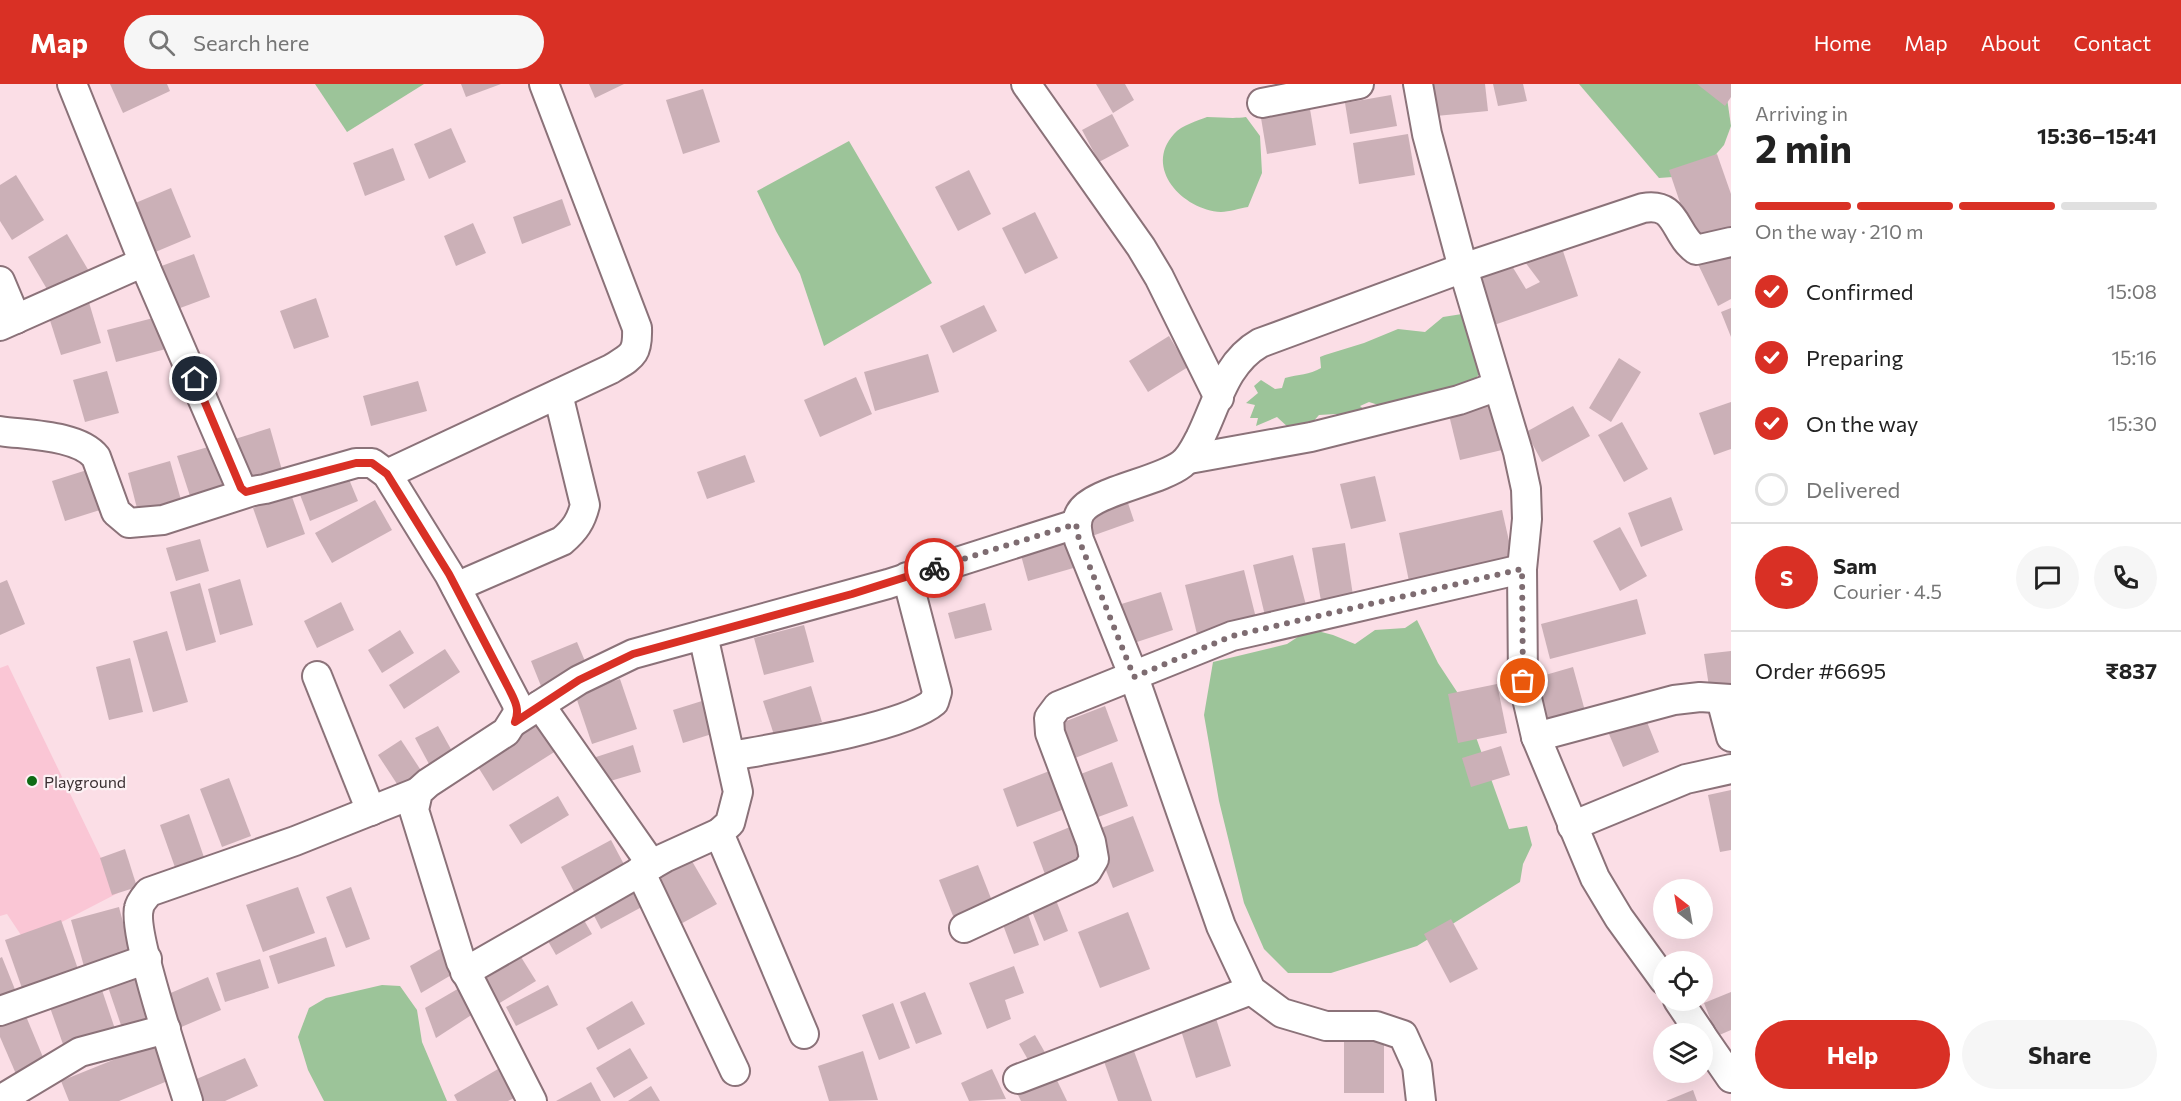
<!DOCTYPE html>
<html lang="en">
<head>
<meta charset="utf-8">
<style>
  :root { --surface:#fff; --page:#f6f6f6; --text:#222; --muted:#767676; --line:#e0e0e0; --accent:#d93025 }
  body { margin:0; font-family:Commissioner,sans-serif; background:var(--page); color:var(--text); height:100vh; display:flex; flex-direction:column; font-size:22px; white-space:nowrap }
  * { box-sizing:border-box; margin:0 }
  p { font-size:20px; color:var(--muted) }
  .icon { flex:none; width:33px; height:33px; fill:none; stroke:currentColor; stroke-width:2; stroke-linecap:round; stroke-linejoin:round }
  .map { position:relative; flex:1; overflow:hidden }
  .side { display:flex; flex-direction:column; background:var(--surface); width:450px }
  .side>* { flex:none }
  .needle { width:39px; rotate:329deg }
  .fabs { position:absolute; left:1653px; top:795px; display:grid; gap:12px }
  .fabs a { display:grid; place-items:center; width:60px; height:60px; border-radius:50%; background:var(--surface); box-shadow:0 6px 24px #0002; font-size:30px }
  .pin { position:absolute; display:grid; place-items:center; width:51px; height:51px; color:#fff; margin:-26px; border:3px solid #fff; border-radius:50%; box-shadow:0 2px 6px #0007 }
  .courier { position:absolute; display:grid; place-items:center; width:60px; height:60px; margin:-30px; border:4px solid #d93025; border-radius:50%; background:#fff; color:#222; box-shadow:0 2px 8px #0007 }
  .summary em { font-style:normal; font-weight:700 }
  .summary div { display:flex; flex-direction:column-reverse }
  .summary { display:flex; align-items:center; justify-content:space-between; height:102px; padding:0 24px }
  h1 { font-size:39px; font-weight:700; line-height:45px }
  .bar { display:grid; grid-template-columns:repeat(4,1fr); gap:9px 6px; align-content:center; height:72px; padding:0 24px }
  .bar i { height:8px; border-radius:4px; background:var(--line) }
  .bar .selected { background:var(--accent) }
  .bar p { grid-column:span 4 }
  .line { display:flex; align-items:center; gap:15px; padding:0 24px; border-top:2px solid var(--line) }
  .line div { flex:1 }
  .round { display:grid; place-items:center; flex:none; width:63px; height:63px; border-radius:32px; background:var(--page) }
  ol { padding:0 24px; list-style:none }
  li { display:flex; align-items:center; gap:18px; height:66px }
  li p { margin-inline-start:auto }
  li .icon { padding:6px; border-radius:50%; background:var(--accent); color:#fff; stroke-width:4 }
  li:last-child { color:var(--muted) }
  li i { width:33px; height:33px; border:3px solid var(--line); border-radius:50% }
  .action { display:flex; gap:12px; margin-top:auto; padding:12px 24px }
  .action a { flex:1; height:69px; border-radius:36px; background:var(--accent); color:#fff; font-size:24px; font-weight:700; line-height:69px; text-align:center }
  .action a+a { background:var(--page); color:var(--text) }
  header { display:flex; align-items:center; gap:36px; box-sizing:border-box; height:84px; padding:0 30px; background:var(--accent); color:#fff }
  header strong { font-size:28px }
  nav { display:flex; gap:33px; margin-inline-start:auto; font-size:21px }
  .search { width:420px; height:54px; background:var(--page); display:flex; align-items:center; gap:15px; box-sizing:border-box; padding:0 21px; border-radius:33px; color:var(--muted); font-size:22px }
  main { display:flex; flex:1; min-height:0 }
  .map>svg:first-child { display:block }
  .green { fill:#fac6d5 }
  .water { fill:#9cc499 }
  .building { fill:#cbb0b7 }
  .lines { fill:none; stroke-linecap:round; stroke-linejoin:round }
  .minor-casing { stroke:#8b7279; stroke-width:32 }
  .minor { stroke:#fff; stroke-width:28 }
  .done { stroke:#7e6c71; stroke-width:6; stroke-dasharray:0 10.8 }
  .route { stroke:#d93025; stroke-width:8 }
  .poi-dot { fill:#0e6a14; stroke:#fcf1f4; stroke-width:2 }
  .labels { text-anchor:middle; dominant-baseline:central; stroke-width:4.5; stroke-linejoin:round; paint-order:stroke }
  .poi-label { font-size:16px; fill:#3a2f32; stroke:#fcf1f4; text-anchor:start }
</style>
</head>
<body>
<header>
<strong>Map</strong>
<div class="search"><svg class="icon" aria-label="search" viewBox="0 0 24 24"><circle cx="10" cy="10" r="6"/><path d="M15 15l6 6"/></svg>Search here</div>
<nav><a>Home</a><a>Map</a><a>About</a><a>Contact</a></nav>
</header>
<main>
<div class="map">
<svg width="1731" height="1017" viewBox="0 0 1731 1017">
  <rect width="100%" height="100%" fill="#fbdee6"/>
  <polygon class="green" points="8,581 118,809 25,857 7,830 0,832 0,584"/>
  <g class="water">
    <polygon points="315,0 424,0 347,48"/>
    <polygon points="1579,0 1725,0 1731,42 1724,61 1705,83 1686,92 1659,94"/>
    <path d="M1207 33C1222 33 1232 35 1246 33L1260 52 1262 89 1248 123C1240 124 1229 128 1221 128 1183 126 1143 84 1174 50 1182 41 1197 37 1207 33Z"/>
    <polygon points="849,57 932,199 824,262 800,190 776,147 757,107"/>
    <path d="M1462 230 1484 285 1472 298 1388 324 1369 318 1360 322 1374 334 1357 340 1336 330 1319 331 1304 348 1290 345 1277 333 1256 342 1258 334H1250L1255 321 1246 319 1258 309 1254 302 1261 296 1275 305 1282 304 1285 294C1299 290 1309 291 1321 284L1320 273 1325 271 1364 259 1398 245 1425 248 1443 233Z"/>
    <polygon points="1417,536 1438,579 1463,617 1509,745 1527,742 1532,761 1523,780 1520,798 1417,862 1331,889 1288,889 1264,865 1244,819 1219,717 1204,631 1213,578 1287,560 1310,545 1333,551 1355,560 1375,546 1405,544"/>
    <polygon points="382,901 400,902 417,926 422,958 447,1017 324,1017 308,986 298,953 309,924 326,914"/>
  </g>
  <g class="building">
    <polygon points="110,0 167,0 170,7 123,29"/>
    <polygon points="461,0 501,0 466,13"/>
    <polygon points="589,0 624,0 595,14"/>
    <polygon points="1096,0 1125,0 1134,16 1113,29"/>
    <polygon points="1433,0 1485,0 1488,27 1436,32"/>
    <polygon points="1493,0 1523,0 1527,17 1498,22"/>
    <polygon points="1697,0 1731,0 1731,13 1725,22"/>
    <polygon points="703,5 720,58 683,70 666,16"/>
    <polygon points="1391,11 1397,42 1350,50 1345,19"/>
    <polygon points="1309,19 1316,61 1267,70 1260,28"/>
    <polygon points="1112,30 1129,62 1099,78 1082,46"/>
    <polygon points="451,44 466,78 429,95 414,60"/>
    <polygon points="1408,50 1415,91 1359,100 1353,59"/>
    <polygon points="393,64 405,96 365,112 353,79"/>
    <polygon points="1717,70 1731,110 1731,147 1694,160 1669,86"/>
    <polygon points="969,86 991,130 958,147 935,103"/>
    <polygon points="16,91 44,136 12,156 0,137 0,101"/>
    <polygon points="171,104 191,153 153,169 133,120"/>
    <polygon points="562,115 571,141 522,160 513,133"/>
    <polygon points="1035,128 1058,174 1025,190 1002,144"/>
    <polygon points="473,139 486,169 456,182 444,152"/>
    <polygon points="67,150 93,194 54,217 28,173"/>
    <polygon points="1731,161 1731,215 1718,222 1697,178"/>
    <polygon points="1562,164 1578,212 1494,241 1478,194 1512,182 1526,205 1540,198 1525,178"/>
    <polygon points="194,170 210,213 172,227 156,184"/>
    <polygon points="316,214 329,253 294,265 280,227"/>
    <polygon points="88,215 101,259 61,271 47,227"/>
    <polygon points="984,221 997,247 953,269 940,242"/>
    <polygon points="1731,224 1731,253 1721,228"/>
    <polygon points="157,233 166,265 116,278 107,246"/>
    <polygon points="1169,252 1188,283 1148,308 1129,277"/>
    <polygon points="928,270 939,308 875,327 864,288"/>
    <polygon points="1619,274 1641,288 1611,338 1589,324"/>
    <polygon points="107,287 119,329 85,338 73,296"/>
    <polygon points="856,293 872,330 820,353 804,316"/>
    <polygon points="418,297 427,327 371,342 363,312"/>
    <polygon points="1731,318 1731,365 1714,371 1699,329"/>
    <polygon points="1492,321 1502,366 1460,376 1449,331"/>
    <polygon points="1573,322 1590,352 1542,378 1526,348"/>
    <polygon points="1622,338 1648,385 1624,398 1598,351"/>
    <polygon points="270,344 282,386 247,396 235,355"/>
    <polygon points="215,361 228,404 191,415 177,372"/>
    <polygon points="745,371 755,398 707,415 697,388"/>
    <polygon points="170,377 183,423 140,436 128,389"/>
    <polygon points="87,386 100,426 65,437 52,397"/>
    <polygon points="346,388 358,417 310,437 299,408"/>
    <polygon points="1375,392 1386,437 1351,445 1340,400"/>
    <polygon points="291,410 305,450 267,464 253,424"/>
    <polygon points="1671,413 1683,446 1641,463 1628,429"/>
    <polygon points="375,416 392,446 332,479 315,449"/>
    <polygon points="1127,416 1134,437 1092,452 1085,432"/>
    <polygon points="1502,426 1514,479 1410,502 1399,449"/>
    <polygon points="1620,443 1647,492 1620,507 1593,457"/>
    <polygon points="1069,450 1077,483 1028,497 1019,464"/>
    <polygon points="200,455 209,487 176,497 166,464"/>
    <polygon points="1345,459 1354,518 1322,523 1312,464"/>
    <polygon points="1293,471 1307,525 1266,536 1253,481"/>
    <polygon points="1244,486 1256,534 1197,550 1185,501"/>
    <polygon points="240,495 253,541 220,551 208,505"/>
    <polygon points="7,496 25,540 0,551 0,499"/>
    <polygon points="200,499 216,558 186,567 170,508"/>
    <polygon points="1161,508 1173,546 1131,560 1118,521"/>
    <polygon points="1637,515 1646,550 1550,575 1541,540"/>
    <polygon points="341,518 354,546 317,564 304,537"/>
    <polygon points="985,519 992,546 955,555 948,529"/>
    <polygon points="804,541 814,578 764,591 754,554"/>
    <polygon points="400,546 414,569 382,589 368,566"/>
    <polygon points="167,547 188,618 153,628 133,557"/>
    <polygon points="577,558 587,582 541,602 531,577"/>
    <polygon points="445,565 460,588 404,625 389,601"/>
    <polygon points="1731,567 1731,606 1710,609 1704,570"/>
    <polygon points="130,574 143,628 109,636 96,583"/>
    <polygon points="1573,583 1585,627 1547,638 1535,594"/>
    <polygon points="620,595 637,645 592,660 575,610"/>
    <polygon points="1497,600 1507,649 1458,659 1448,610"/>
    <polygon points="811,602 822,638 775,654 763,617"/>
    <polygon points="702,617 712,650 683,659 673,626"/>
    <polygon points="1105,622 1118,657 1070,676 1056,641"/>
    <polygon points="1643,628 1659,668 1623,683 1606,643"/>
    <polygon points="541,637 559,665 493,707 475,678"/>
    <polygon points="438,642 452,667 429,680 415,654"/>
    <polygon points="401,656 424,691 401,706 378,671"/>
    <polygon points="633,661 641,688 600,700 593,674"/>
    <polygon points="1501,662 1510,691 1471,703 1462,674"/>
    <polygon points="1112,678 1128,722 1090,736 1073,693"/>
    <polygon points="1052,686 1067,724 1017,743 1003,705"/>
    <polygon points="229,694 251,752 222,763 200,705"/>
    <polygon points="1731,706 1731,766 1720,768 1708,711"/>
    <polygon points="558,712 569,731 521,760 509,741"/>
    <polygon points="189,730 206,779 177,789 160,741"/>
    <polygon points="1133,732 1154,787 1113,804 1091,748"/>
    <polygon points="1075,741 1088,777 1046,793 1033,758"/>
    <polygon points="611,756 627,786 577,813 561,783"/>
    <polygon points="125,765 137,803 112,811 100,774"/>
    <polygon points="689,772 717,820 677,842 650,793"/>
    <polygon points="978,781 994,822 955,837 939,796"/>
    <polygon points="640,797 651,818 601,845 590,824"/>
    <polygon points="298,803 315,849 263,868 246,821"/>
    <polygon points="351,803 370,855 346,864 326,813"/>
    <polygon points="1054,811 1068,847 1044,857 1029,820"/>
    <polygon points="1025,822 1039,861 1014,870 1000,833"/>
    <polygon points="119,823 132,873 85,886 71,836"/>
    <polygon points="577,824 592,850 556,871 541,845"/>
    <polygon points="1128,828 1150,885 1100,904 1078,848"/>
    <polygon points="1451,835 1478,885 1450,899 1424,850"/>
    <polygon points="61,836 79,888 23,907 5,856"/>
    <polygon points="326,853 335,882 278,900 269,872"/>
    <polygon points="440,865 453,890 421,909 410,882"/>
    <polygon points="2,873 18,913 0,920 0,874"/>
    <polygon points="521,873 536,897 488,926 474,902"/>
    <polygon points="260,875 269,904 225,918 216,889"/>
    <polygon points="1014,882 1024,909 1005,916 1011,935 987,945 969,899"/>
    <polygon points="138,886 154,933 122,944 106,897"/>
    <polygon points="208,893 221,926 179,944 166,911"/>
    <polygon points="100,900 115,945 64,963 48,918"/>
    <polygon points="548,901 558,921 516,942 506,923"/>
    <polygon points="461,903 476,928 436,954 425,924"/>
    <polygon points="925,908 942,950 916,960 900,918"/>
    <polygon points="1731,908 1731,946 1717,952 1704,919"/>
    <polygon points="632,917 645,940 598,966 586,944"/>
    <polygon points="893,919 910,964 879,976 862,931"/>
    <polygon points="23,925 45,978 16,990 0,953 0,935"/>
    <polygon points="1213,925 1231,982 1196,994 1178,937"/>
    <polygon points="1035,951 1047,972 1031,981 1019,960"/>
    <rect x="1344" y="955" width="40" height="54"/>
    <polygon points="1130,956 1152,1017 1118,1017 1100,966"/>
    <polygon points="155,959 170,996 119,1017 69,1017 61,997"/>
    <polygon points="630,964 648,994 614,1014 596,984"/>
    <polygon points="863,967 878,1016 829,1017 818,982"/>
    <polygon points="245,974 258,1002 225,1017 200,1017 192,997"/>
    <polygon points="498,985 514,1014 508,1017 457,1017 454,1011"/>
    <polygon points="992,985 1006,1015 969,1017 961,999"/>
    <polygon points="1052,986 1067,1017 1021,1017 1015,1005"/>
    <polygon points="591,998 601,1017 556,1017"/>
    <polygon points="651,1002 660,1017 628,1017"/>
    <polygon points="1693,1006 1697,1017 1666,1017"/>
  </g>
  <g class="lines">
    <defs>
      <g id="minor">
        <polyline points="72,0 146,184"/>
        <polyline points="1026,0 1141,163 1159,193 1219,314"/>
        <polyline points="1418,0 1427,50 1463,184 1518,368 1526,405 1527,435 1522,485 1523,597 1536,653 1595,794 1619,834 1664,896"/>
        <polyline points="1262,19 1359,0"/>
        <polyline points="0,197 16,235"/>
        <polyline points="0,242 135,182 146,184 241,404 246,408 265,405 356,379 372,379 387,390 449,490 517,620 518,629 506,648 428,699 418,708 414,726 461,878 532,1017"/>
        <path d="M0 347C27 351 79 351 96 373L116 428 129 439 163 436 253 407"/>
        <polyline points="1189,375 1311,353 1459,316 1498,302"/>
        <path d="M387 390 611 285C632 272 638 271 637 244L544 0"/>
        <path d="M456 503 562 457C575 446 581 437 585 421L558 310"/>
        <polyline points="703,551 738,708 730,739 719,749 804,950"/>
        <polyline points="317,592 371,727"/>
        <polyline points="1721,615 1731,653"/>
        <polyline points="540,621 652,781"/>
        <polyline points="515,637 579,596 633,570 888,500 1076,440"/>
        <polyline points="1536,653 1674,616 1700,613 1731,615"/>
        <path d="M731 672C775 664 904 644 934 618L937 608 907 493"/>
        <polyline points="1572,742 1686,695 1731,685"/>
        <polyline points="640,787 735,987"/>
        <polyline points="964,844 1087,787 1094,775 1091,758 1050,649 1049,634 1058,622 1232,552 1522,485"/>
        <polyline points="465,888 664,774 719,749"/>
        <polyline points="1678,916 1701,950"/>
        <polyline points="0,927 147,875"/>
        <polyline points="1702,952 1731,994"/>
        <polyline points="1018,995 1251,906"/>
        <polyline points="0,1016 80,968 166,945"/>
        <path d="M188 1017C178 985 132 848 139 824 140 818 146 812 149 808L295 757 418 708"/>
        <path d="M1421 1017 1417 982 1403 951 1376 942H1326L1282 929 1251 906 1221 842 1134 593 1079 456C1077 447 1075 438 1080 429 1092 407 1159 398 1182 380 1191 373 1195 363 1200 354 1217 320 1225 279 1260 259L1463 184 1643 124C1678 118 1673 149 1696 166L1731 158"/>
      </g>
    </defs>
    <use href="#minor" class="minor-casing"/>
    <use href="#minor" class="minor"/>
  </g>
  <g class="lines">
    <polyline class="done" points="934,484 1076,440 1079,456 1134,593 1232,552 1522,485 1523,597"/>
    <path class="route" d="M195 295 241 404 246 408 356 379H372L387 390 449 490 509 605C515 617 520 625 515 638L579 596 633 570 852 510 934 484"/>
  </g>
  <circle class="poi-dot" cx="32" cy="697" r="6"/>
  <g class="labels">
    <g class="poi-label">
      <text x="44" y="697">Playground</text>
    </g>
  </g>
</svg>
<div class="fabs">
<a><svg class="needle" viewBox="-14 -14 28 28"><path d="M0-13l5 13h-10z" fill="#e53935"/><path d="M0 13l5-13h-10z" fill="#767676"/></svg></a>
<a><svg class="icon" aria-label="locate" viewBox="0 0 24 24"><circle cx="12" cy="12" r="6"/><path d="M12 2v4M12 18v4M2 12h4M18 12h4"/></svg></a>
<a><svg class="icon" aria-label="layers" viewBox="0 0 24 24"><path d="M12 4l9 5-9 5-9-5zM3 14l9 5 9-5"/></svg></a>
</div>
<div class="pin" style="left:1523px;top:597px;background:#ea580c"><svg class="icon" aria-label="bag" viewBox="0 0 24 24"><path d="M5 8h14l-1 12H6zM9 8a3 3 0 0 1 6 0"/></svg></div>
<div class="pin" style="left:195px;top:295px;background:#1f2937"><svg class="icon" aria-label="home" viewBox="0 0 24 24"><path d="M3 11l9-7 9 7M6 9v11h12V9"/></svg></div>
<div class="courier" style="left:934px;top:484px"><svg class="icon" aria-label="bike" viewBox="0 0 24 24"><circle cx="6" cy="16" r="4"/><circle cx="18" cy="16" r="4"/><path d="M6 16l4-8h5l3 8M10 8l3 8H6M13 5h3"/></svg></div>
</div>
<section class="side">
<div class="summary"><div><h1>2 min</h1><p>Arriving in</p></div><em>15:36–15:41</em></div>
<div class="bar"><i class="selected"></i><i class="selected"></i><i class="selected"></i><i></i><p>On the way · 210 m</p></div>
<ol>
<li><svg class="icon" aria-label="check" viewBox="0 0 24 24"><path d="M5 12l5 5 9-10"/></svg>Confirmed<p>15:08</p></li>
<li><svg class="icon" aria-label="check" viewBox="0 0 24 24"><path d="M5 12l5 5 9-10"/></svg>Preparing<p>15:16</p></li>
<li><svg class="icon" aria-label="check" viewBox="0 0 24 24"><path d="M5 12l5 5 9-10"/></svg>On the way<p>15:30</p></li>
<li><i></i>Delivered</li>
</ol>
<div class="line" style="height:108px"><b class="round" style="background:var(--accent);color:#fff">S</b><div><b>Sam</b><p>Courier · 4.5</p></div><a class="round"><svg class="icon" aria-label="chat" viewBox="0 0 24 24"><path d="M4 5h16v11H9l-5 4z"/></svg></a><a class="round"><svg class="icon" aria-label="phone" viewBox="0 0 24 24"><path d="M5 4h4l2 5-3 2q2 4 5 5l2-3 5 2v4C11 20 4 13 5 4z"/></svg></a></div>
<div class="line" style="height:78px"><div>Order #6695</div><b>₹837</b></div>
<div class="action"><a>Help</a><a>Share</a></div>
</section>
</main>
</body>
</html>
